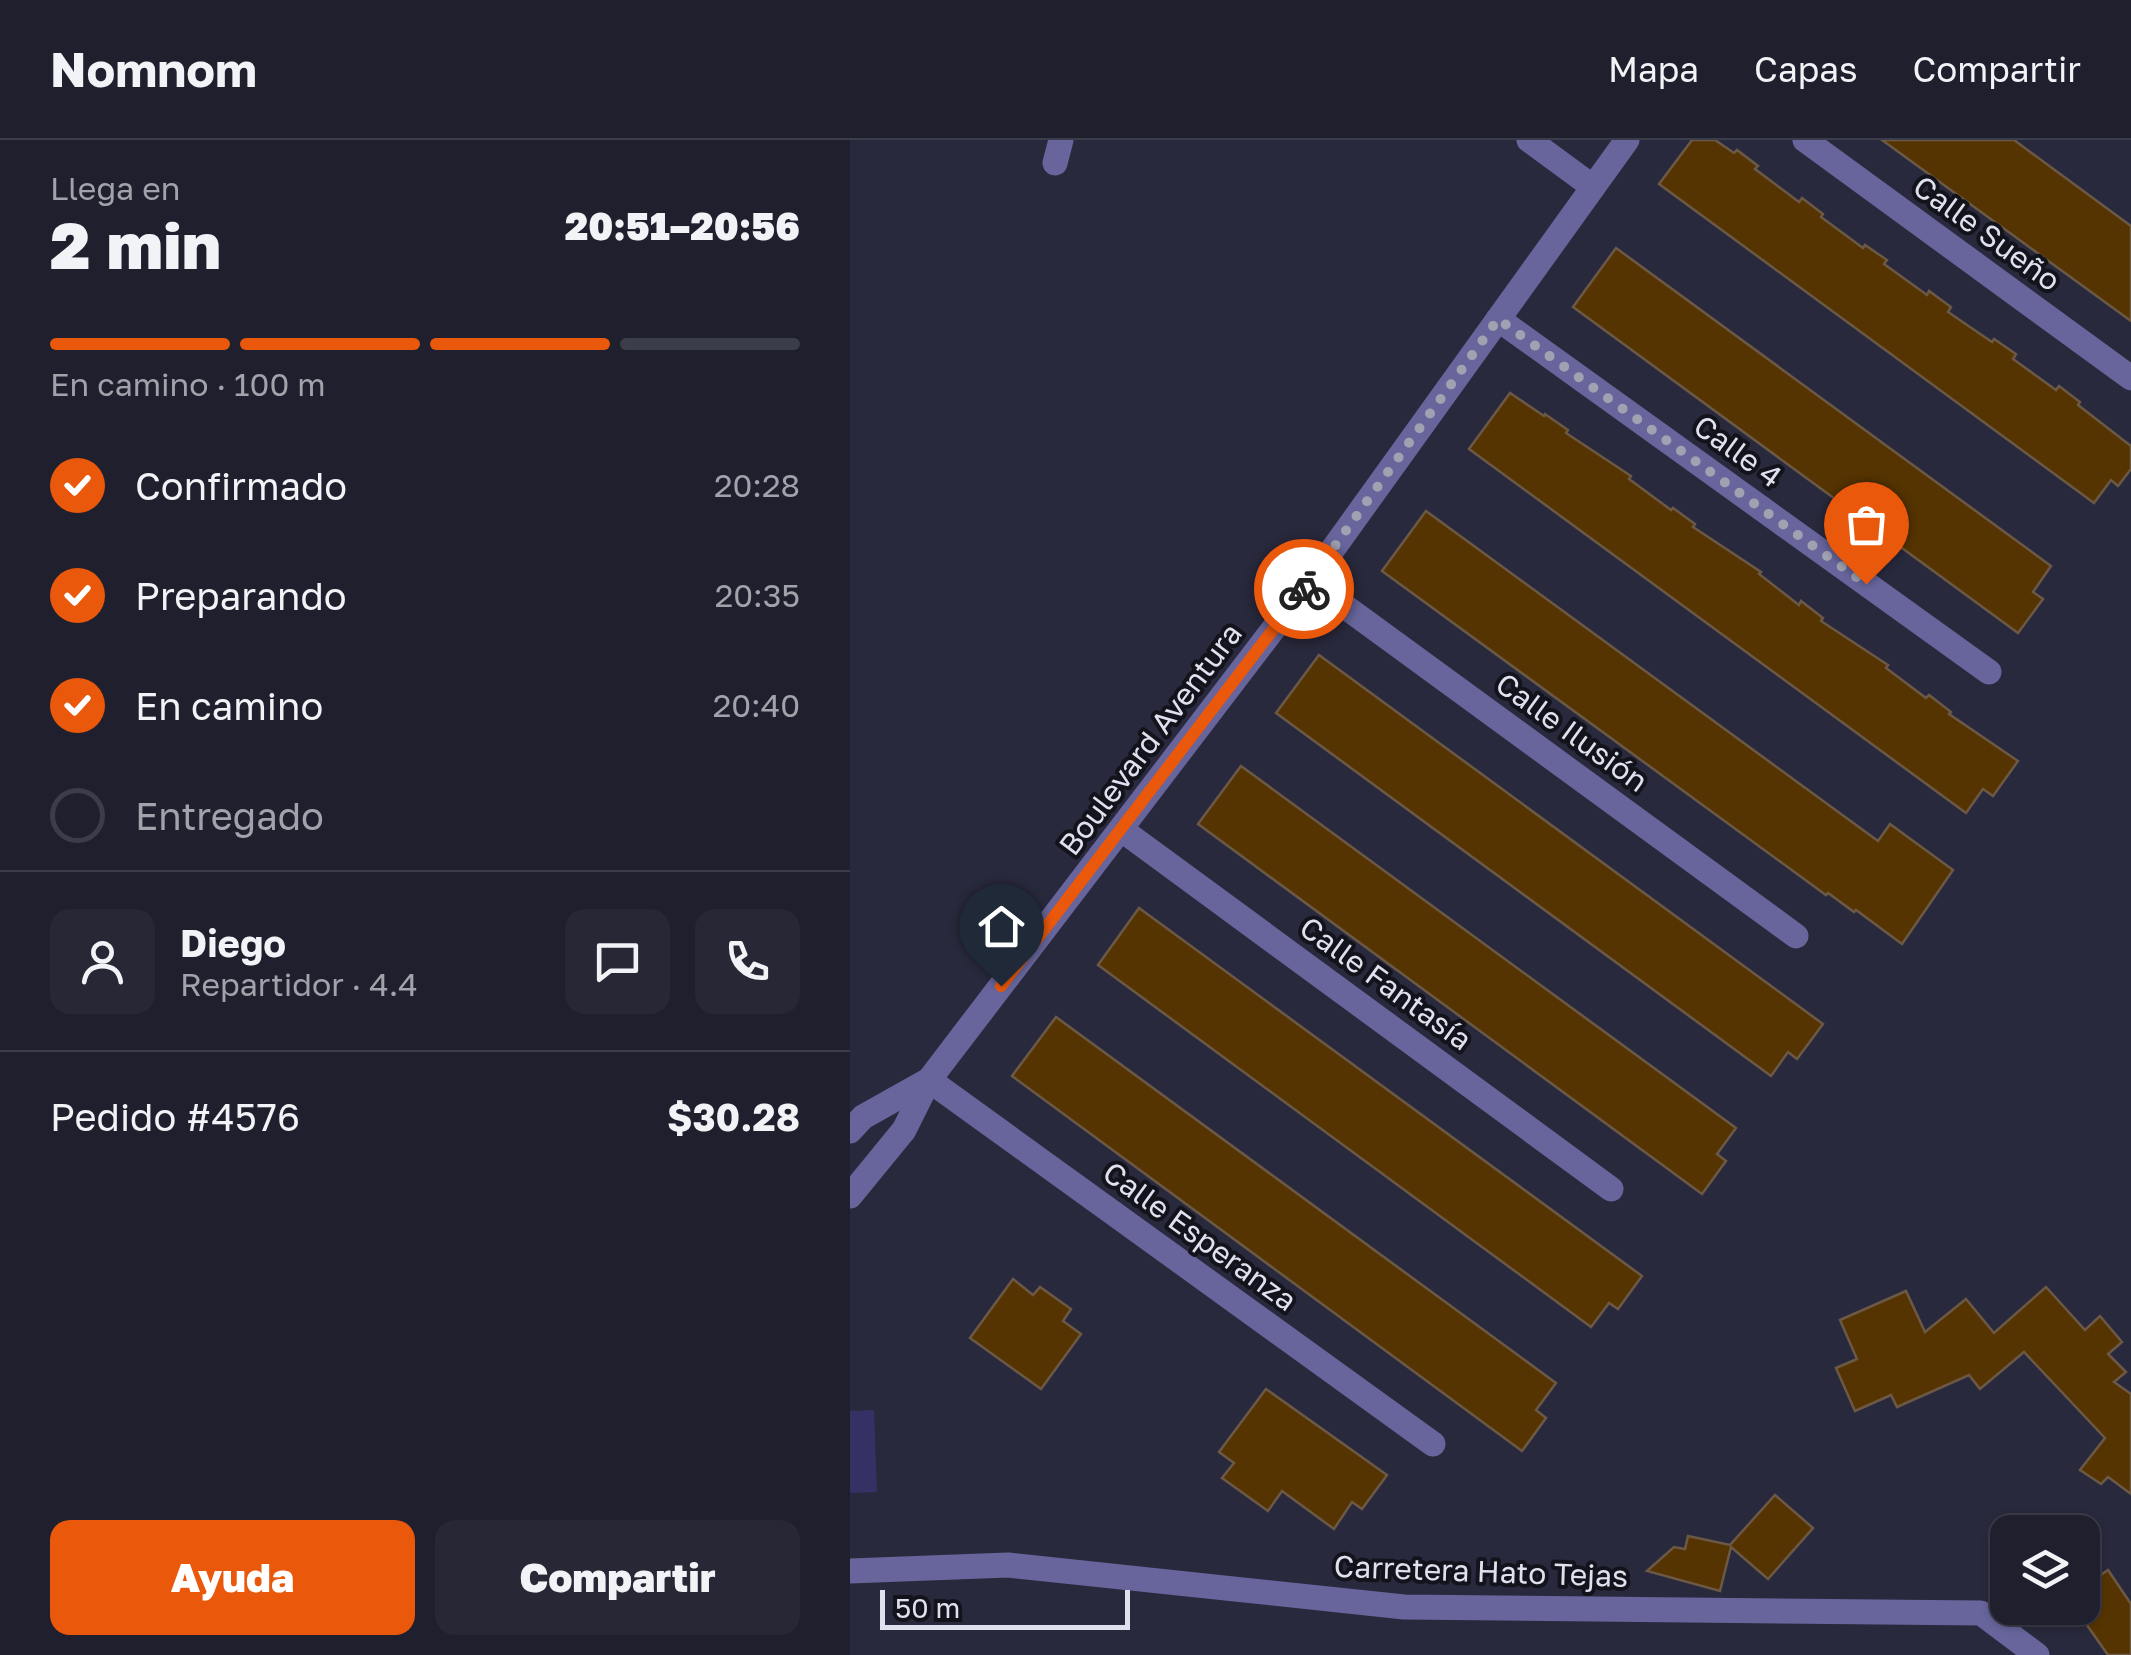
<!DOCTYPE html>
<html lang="es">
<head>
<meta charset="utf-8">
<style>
  :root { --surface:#1f1f2e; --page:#272736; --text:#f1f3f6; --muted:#a1a2aa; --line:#3c3d4a; --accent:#ea580c }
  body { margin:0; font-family:"Golos Text",sans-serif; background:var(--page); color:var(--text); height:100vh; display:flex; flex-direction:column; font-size:38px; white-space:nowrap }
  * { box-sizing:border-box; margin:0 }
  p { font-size:32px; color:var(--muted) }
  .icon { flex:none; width:55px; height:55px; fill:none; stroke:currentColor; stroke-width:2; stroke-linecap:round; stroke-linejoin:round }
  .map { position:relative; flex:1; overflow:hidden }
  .panel { display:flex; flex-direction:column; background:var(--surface); width:850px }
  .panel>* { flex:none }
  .fabs { position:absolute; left:1140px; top:1375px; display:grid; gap:20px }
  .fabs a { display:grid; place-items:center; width:110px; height:110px; border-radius:20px; background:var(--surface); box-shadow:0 2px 8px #0004,0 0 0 2px var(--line); font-size:50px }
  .scale { position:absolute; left:30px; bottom:25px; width:250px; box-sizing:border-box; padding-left:10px; border:5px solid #e0e1ef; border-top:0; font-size:28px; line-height:35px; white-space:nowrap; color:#e0e1ef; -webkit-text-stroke:8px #13131c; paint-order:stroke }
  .pin { position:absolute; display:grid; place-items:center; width:85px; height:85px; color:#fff; margin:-102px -42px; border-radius:50% 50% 50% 0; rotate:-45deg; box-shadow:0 0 10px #0007 }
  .pin .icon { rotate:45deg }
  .courier { position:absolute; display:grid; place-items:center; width:100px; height:100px; margin:-50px; border:8px solid #ea580c; border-radius:50%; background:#fff; color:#222; box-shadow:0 2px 12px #0007 }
  .overview em { font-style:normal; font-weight:800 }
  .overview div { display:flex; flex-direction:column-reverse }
  .overview { display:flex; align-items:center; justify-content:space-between; height:170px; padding:0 50px }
  h1 { font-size:65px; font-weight:800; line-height:75px }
  .bar { display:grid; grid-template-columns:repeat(4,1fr); gap:15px 10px; align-content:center; height:120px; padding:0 50px }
  .bar i { height:12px; border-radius:8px; background:var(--line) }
  .bar .on { background:var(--accent) }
  .bar p { grid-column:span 4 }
  .line { display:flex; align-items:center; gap:25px; padding:0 50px; border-top:2px solid var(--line) }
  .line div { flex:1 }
  .round { display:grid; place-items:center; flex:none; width:105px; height:105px; border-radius:20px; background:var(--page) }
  ol { padding:0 50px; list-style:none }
  li { display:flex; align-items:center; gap:30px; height:110px }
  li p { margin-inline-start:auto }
  li .icon { padding:10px; border-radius:50%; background:var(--accent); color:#fff; stroke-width:4 }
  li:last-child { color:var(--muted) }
  li i { width:55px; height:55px; border:5px solid var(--line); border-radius:50% }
  .cta { display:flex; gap:20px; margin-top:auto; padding:20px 50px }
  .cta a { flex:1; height:115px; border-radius:20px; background:var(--accent); color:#fff; font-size:40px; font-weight:800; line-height:115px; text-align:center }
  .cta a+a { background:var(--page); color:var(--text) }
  header { display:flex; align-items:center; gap:60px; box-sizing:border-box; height:140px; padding:0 50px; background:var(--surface); border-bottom:2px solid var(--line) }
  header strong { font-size:48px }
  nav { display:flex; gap:55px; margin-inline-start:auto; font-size:35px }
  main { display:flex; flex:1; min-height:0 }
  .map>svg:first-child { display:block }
  .green { fill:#353165 }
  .building { fill:#563401; stroke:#6b5946; stroke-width:2.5 }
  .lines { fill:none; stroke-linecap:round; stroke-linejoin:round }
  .minor { stroke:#67659b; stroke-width:25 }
  .tertiary { stroke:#67659b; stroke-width:25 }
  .done { stroke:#a0a1b1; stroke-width:10; stroke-dasharray:0 18 }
  .route { stroke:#ea580c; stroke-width:12 }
  .labels { text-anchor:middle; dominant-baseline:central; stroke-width:8; stroke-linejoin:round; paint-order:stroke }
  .street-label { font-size:30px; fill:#e0e1ef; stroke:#13131c }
</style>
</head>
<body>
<header>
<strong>Nomnom</strong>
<nav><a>Mapa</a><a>Capas</a><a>Compartir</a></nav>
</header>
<main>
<section class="panel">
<div class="overview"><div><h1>2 min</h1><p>Llega en</p></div><em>20:51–20:56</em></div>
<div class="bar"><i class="on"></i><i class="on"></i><i class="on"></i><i></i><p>En camino · 100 m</p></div>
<ol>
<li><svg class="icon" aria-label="check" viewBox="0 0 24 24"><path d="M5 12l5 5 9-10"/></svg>Confirmado<p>20:28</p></li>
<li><svg class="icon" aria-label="check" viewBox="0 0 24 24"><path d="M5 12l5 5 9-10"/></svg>Preparando<p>20:35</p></li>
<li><svg class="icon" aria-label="check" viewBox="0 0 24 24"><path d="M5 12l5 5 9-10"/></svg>En camino<p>20:40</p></li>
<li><i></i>Entregado</li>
</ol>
<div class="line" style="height:180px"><a class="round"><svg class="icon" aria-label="person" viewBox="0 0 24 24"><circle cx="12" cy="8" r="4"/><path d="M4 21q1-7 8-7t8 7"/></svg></a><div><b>Diego</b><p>Repartidor · 4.4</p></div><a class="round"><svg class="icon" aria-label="chat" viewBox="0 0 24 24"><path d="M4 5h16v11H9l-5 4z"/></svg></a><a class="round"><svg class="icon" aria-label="phone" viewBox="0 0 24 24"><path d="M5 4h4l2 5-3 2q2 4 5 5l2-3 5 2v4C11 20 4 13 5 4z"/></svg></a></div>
<div class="line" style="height:130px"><div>Pedido #4576</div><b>$30.28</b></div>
<div class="cta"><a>Ayuda</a><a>Compartir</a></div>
</section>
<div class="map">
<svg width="1281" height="1515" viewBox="0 0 1281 1515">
  <rect width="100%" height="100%" fill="#29293d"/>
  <polygon class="green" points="24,1270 27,1352 0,1353 0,1271"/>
  <g class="building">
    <polygon points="842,0 865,0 884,13 887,10 908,26 905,29 949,62 952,58 973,74 971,77 1013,108 1015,105 1037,120 1034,124 1077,155 1079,151 1101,167 1098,172 1142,202 1144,199 1166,214 1163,219 1206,250 1209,246 1230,262 1228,265 1281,306 1281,329 1268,346 1261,340 1244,363 809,44"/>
    <polygon points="1032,0 1164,0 1281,86 1281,181"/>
    <polygon points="766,108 1201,426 1183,452 1193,459 1168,493 723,167"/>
    <polygon points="660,253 694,276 695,274 718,290 716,293 781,336 779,339 821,370 823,368 845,384 843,387 911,432 909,434 949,465 951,461 973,478 971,481 1038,525 1036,528 1076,558 1079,555 1101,572 1099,574 1168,621 1143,656 1133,649 1116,673 619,309"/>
    <polygon points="576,371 1028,701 1040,684 1103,730 1052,804 1006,770 1004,772 978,753 976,755 532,431"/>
    <polygon points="469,515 973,884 947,919 938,912 921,936 426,573"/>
    <polygon points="391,626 886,988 867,1014 876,1021 852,1054 348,684"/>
    <polygon points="289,768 792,1136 768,1169 759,1163 741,1187 248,825"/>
    <polygon points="206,877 706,1243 686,1270 696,1278 672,1311 162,936"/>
    <polygon points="163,1139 183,1155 190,1147 221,1169 213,1181 231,1194 191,1249 120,1198"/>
    <polygon points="1196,1147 1235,1190 1250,1176 1272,1202 1258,1214 1276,1232 1264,1242 1281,1254 1281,1354 1258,1337 1251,1344 1230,1330 1255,1298 1174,1212 1130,1249 1119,1235 1047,1267 1041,1255 1005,1271 986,1228 1007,1219 990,1180 1056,1151 1075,1192 1116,1159 1144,1193"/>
    <polygon points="416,1249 537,1335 512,1369 502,1362 484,1389 432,1351 418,1371 372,1338 384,1323 369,1312"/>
    <polygon points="925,1355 963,1388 918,1439 881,1407 870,1451 797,1431 824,1407 835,1409 838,1396 880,1405"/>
    <polygon points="1258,1430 1281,1464 1281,1515 1258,1515 1232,1478 1232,1448"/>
  </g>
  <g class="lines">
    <g class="minor">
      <polyline points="679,0 743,47"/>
      <polyline points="955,0 1281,238"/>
      <polyline points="205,23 211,0"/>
      <polyline points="648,179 1139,532"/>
      <polyline points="460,441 946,796"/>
      <polyline points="272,690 761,1049"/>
      <polyline points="79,940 583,1304"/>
      <polyline points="0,991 13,977 79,940"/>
      <polyline points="0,1056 54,990 79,940 460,441 777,0"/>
    </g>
    <polyline class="tertiary" points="0,1431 158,1425 554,1467 1131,1473 1187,1515"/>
  </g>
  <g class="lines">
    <polyline class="done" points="454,449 648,179 1016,444"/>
    <polyline class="route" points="151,846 454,449"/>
  </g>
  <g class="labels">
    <g class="street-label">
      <text transform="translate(1137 93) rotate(36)">Calle Sueño</text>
      <text transform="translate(888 311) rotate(36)">Calle 4</text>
      <text transform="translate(722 592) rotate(36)">Calle Ilusión</text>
      <text transform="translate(300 599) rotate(-53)">Boulevard Aventura</text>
      <text transform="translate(536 843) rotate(36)">Calle Fantasía</text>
      <text transform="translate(350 1096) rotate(36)">Calle Esperanza</text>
      <text transform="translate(631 1431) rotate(2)">Carretera Hato Tejas</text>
    </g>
  </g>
</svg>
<div class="fabs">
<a><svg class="icon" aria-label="layers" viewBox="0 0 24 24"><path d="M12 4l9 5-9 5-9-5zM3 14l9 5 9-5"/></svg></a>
</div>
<div class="scale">50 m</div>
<div class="pin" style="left:1016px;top:444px;background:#ea580c"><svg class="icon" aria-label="bag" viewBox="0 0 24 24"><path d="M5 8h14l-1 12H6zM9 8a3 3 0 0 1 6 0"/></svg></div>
<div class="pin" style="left:151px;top:846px;background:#1f2937"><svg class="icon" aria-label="home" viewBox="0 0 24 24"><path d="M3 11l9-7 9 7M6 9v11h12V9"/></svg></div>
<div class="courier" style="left:454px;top:449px"><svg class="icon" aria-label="bike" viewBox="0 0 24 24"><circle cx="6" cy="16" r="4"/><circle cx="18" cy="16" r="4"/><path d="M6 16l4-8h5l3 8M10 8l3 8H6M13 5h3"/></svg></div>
</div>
</main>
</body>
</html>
